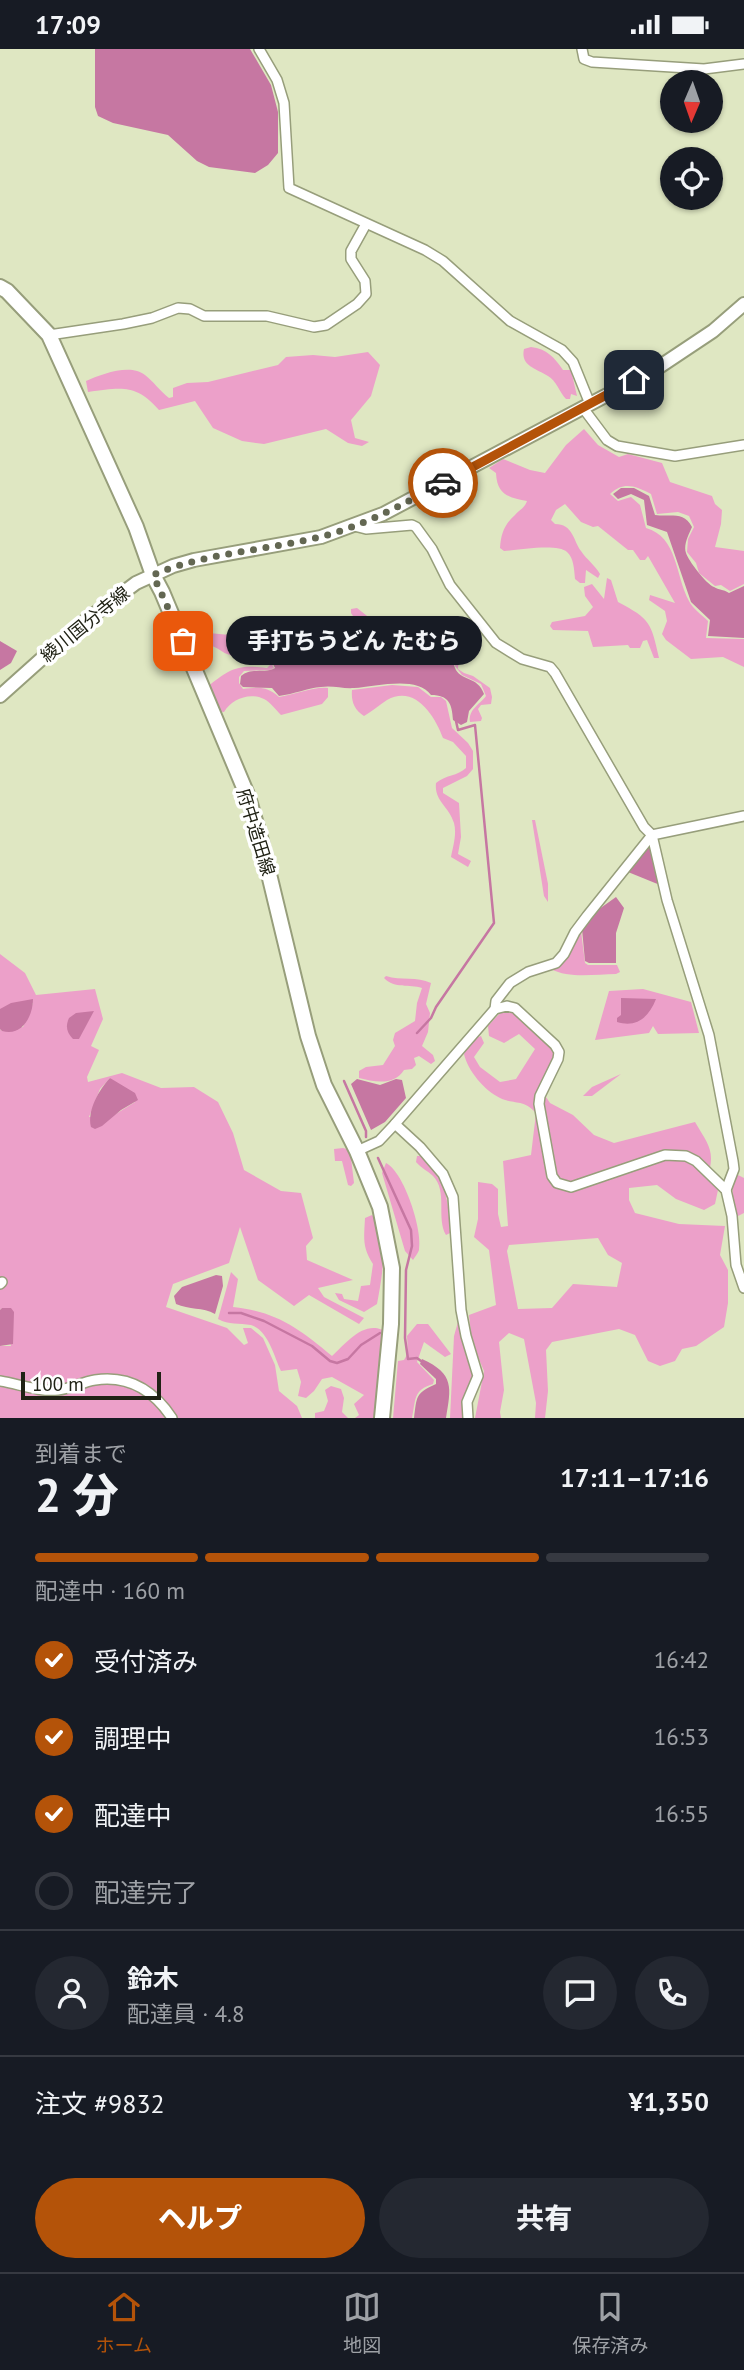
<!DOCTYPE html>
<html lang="ja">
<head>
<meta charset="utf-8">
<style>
  :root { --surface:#171b24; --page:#242831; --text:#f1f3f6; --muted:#9ea1a6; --line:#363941; --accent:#b45309 }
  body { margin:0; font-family:"PT Sans","Noto Sans JP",sans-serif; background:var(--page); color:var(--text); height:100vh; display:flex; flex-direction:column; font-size:26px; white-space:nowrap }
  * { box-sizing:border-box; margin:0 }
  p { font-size:23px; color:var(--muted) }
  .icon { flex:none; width:38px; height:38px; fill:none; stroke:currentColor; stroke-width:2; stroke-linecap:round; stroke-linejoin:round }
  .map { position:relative; height:1369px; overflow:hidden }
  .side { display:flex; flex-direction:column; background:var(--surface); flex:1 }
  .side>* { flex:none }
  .needle { width:46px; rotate:182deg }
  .fabs { position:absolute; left:660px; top:21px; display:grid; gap:14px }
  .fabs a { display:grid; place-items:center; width:63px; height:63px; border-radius:50%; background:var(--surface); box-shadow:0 2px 5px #0004; font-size:35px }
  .scale { position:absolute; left:21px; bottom:18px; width:140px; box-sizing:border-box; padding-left:7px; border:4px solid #202215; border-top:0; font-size:19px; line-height:24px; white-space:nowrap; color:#202215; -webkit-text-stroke:5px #fff; paint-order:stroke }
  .pin { position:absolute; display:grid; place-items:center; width:60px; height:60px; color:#fff; margin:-30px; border-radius:14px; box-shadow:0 4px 10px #0006 }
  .courier { position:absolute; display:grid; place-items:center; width:70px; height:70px; margin:-35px; border:5px solid #b45309; border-radius:50%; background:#fff; color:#222; box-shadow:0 2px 9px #0007 }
  .bubble { position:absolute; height:49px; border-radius:24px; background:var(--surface); box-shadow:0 2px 5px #0004; font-size:23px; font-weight:800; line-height:49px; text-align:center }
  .summary em { font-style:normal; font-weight:800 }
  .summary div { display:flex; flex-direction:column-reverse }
  .summary { display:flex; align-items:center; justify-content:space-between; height:119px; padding:0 35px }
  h1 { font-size:46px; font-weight:800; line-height:52px }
  .bar { display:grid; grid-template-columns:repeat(4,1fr); gap:10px 7px; align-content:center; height:84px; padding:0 35px }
  .bar i { height:9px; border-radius:5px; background:var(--line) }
  .bar .current { background:var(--accent) }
  .bar p { grid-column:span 4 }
  .line { display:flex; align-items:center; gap:18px; padding:0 35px; border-top:2px solid var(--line) }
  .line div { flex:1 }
  .round { display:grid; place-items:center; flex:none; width:74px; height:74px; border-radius:37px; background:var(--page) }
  ol { padding:0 35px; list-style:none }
  li { display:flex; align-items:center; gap:21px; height:77px }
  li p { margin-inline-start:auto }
  li .icon { padding:7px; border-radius:50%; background:var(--accent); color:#fff; stroke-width:4 }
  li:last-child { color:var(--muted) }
  li i { width:38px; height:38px; border:4px solid var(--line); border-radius:50% }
  .primary-button { display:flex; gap:14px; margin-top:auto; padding:14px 35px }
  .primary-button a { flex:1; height:80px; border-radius:42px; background:var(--accent); color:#fff; font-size:28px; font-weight:800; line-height:80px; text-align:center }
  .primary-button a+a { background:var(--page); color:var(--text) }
  .status { display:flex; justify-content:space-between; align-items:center; height:49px; padding:0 35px; background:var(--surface); direction:ltr }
  .status svg { height:19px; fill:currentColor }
  .dock { display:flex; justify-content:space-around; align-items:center; height:98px; border-top:2px solid var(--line); background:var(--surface); font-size:19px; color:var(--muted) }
  .dock a { display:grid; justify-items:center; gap:4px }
  .dock .current { color:var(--accent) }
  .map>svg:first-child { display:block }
  .green { fill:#eca0c9; fill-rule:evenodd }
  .water { fill:#c677a2 }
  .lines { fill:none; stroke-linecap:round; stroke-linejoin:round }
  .stream { stroke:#c677a2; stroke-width:2.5 }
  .minor-casing { stroke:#979e7b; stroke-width:12 }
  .secondary-casing { stroke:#979e7b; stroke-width:16 }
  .primary-casing { stroke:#979e7b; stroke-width:18 }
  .minor { stroke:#fff; stroke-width:9 }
  .secondary { stroke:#fff; stroke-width:12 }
  .primary { stroke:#fff; stroke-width:14 }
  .done { stroke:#636752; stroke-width:7; stroke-dasharray:0 12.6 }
  .route { stroke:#b45309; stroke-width:9 }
  .labels { text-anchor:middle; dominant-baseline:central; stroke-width:7; stroke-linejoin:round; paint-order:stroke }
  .street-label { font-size:18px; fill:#202215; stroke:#fff }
</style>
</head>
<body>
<div class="status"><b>17:09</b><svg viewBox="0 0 49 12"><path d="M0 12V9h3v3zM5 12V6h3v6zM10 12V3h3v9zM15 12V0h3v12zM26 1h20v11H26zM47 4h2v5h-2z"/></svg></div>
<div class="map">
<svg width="744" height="1369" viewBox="0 0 744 1369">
  <rect width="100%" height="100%" fill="#dfe7c2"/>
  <g class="green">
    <path d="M531 298C547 300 554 308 563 321H571L577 347 571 345 570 350H566C560 344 556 331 548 327 537 320 520 317 524 300Z"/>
    <path d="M368 303 380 316 371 347 351 371 355 389 369 393 362 397 348 394 326 380 264 395 242 392 213 379 195 352 159 361C135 334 121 339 88 343L86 332C101 325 131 314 145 326 153 332 160 342 169 349L173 348V339L187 334 208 333 278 316 286 308 313 306 335 308Z"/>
    <path d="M584 380 598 396 619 408 628 405 662 414 670 433 712 447 715 455 722 461 721 475 715 498 744 502V535L730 542 721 536 715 537 699 524 696 514 687 503 688 490 694 478 689 467 678 463 657 465 651 445C635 437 624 432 610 445L618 452 631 448 640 456 646 479C678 488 675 526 689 552 693 560 702 566 708 572L706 589 744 590V618L723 608 691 610 666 591 662 585 667 572 665 562 649 551 650 546 675 554 648 507 645 511H640L633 501H628L598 477 593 478 581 473 565 455 556 461 551 471 555 475C573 475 573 491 581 502 587 511 595 516 600 525L598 529 586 521 585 534H580L575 530C574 521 574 509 567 503 558 494 518 501 504 502L500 499C501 485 504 476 515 466 520 460 524 460 527 452 508 448 497 446 496 424L489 419 503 410 530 421 545 424 566 396Z"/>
    <path d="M607 529 611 531 618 553C650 570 651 573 659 609H654L647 591 643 592 640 599H630L628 596 593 598 588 582 553 581 550 577 552 573 585 567 593 558 585 547 584 538 592 535 604 550Z"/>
    <path d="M357 559 376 574 375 579 369 584 372 589 368 599 351 600 336 592 315 599 295 600 272 590 262 593 261 602 268 608 274 619 270 621 244 622 239 628V634L243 640C258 638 267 637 279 648 293 646 315 637 328 639V648L322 655 281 666C276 661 270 653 264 650 249 643 232 650 224 663L215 662 206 639C229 620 237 615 267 619L270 616C257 610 244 610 230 606 222 604 218 598 209 596L204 587 209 584 240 587 270 582 297 587 315 595 337 589 351 591 356 587 359 576 351 564V560Z"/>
    <path d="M390 567 397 569C401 576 403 579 410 583 426 593 433 584 449 576L454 577 456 574H463C469 587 459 605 458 620L464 624 473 627 490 639 492 648 491 655 481 656 478 660 482 669 481 672 470 673C468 661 479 656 486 647L481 635 462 626 455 617 458 583C445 579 444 586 434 591 426 595 409 597 401 597 390 596 386 586 376 586V582L388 584 391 581 386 573Z"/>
    <path d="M392 636 418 638 431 648H441L446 652 452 679 468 694 473 702V720L467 727 443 739V744L459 754 461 788 458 805 471 812 468 818 451 808C453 798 457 785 454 774 449 757 434 752 436 734 445 726 458 727 466 719V707L453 693 443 689C435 667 415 635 387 651 379 656 373 662 364 667 354 661 351 652 352 641Z"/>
    <polygon points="532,771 535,771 548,835 548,853 544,847"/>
    <path d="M581 882 585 914 588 916H617L620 923 616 925C596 925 569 930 551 920L568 904Z"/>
    <path d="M0 905 25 924 36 946 95 940 103 970 91 997 99 1001 87 1028 88 1033 122 1024 161 1039 194 1038 218 1053 233 1084 244 1121 281 1142 301 1144 313 1189 306 1197 307 1211 353 1231 318 1239 324 1248 364 1269 359 1275 309 1246 294 1257 258 1231 240 1178 229 1214 173 1235 166 1258 227 1279 244 1296 248 1294 243 1279H251L263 1289 275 1316 279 1342 297 1357 302 1369H0V1297H11L2 1259 0 1261V980L2 982 23 978 33 954 0 961ZM110 1029 135 1053 111 1068H89L100 1040Z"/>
    <path d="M386 927C401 932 417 927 431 934L426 955 430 964 428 983 422 997 433 1006 435 1012 431 1015 419 1007 414 1009 416 1016 412 1020 404 1021C394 1037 375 1033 359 1029V1022L366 1018 383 1016 395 997 393 991 395 984 415 972 417 954 422 939C409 935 395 940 384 929Z"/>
    <polygon points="643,940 691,953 699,984 658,985 653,977 649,984 595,991 609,942"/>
    <path d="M514 963 553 1000 555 1006 540 1039 550 1054 573 1066 594 1086 614 1094 695 1073C709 1097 716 1102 707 1130L718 1141 715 1155 704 1161 676 1150 657 1136 629 1139V1151L635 1164 679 1175 725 1177 720 1206 728 1221V1254L724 1278 696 1297 682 1300 675 1312 660 1317 648 1312 635 1286 619 1280 552 1293 546 1301 548 1342 545 1369H535L536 1354 524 1290 509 1284 499 1293 504 1341 500 1363 501 1369H475L484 1322 472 1294 469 1266 496 1256 489 1201 474 1188 478 1170V1133L492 1135 498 1140V1165L501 1178 508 1177 503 1112 531 1106 536 1064C523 1050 515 1056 500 1049 484 1041 468 1022 464 1005L473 990 481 987 484 994 474 1008 480 1018 500 1033 516 1030 535 1000 519 985 504 994 489 987 488 977 500 964ZM598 1189 608 1206 622 1214 617 1238 573 1235 552 1259 518 1260 507 1202 509 1196Z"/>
    <polygon points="621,1025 592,1047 583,1047 592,1038"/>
    <polygon points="343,1099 350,1101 354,1134 351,1137 348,1136 342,1112 335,1112 334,1100"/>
    <path d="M417 1107H422C447 1137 448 1146 450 1184L446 1186C436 1169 448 1142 433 1127 428 1122 421 1119 416 1113Z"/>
    <path d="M386 1114C404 1123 423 1181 419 1201 418 1204 415 1208 413 1211L405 1202 382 1124Z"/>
    <path d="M736 1125 744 1129V1164L738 1167C728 1155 733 1139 736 1125Z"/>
    <path d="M372 1166C390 1191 382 1227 377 1255L364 1263 339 1251 335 1244 342 1245 344 1250 358 1252 361 1237 370 1236 373 1215C362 1198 364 1189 365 1169Z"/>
    <path d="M231 1223 238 1230 233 1258C277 1263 298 1279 332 1307 346 1294 363 1272 383 1281L375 1369H355L359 1366 354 1355 364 1346 332 1328 322 1330 314 1342 306 1349 298 1347 301 1333 297 1320 281 1322C274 1307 268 1281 251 1276 239 1274 229 1276 218 1270Z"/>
    <polygon points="458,1273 474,1328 464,1369 450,1369 454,1287"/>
    <path d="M417 1275H428L451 1305 445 1308 424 1293 417 1313 434 1331 433 1335C413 1341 416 1350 412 1369H393L398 1312 404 1311 408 1304 407 1287Z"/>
    <polygon points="331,1337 341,1340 344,1349 342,1363 348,1369 315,1369 315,1364 324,1362 328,1352 325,1341"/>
  </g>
  <g class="water">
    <polygon points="95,0 250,0 271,36 278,63 278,104 268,116 255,124 209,118 197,112 168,86 113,74 98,67 95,58"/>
    <path d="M621 439H634L649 447 655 466C671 468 684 462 692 478 689 485 683 496 686 504 688 511 706 535 714 538 719 541 723 540 729 544L744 537V589L708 587 710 571 691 553 667 483 647 476 644 451 631 445 618 450 613 445Z"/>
    <path d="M452 582 456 584C456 593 451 610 455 619 460 632 478 627 484 645L469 662 467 673 461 676 453 671C452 655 449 646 431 646 417 626 375 638 354 639 343 640 332 636 321 638 308 639 294 645 279 647L272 639 243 638 240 635 241 627C251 618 264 625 275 619L269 607 263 602 262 597C273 585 281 598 293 601 308 605 323 597 338 594 351 600 354 604 369 600L377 587 393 597 401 598 433 594 445 583Z"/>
    <polygon points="0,592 17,602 11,614 0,621"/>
    <polygon points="648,798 653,800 660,836 628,823"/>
    <polygon points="616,848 624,859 616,884 616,914 589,914 585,912 582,880 595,863"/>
    <path d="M621 949 656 950C649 968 637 979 617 973V969L621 966Z"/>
    <path d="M33 950C33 967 22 988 2 982L0 980V960L11 954Z"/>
    <path d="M94 962 79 990H73C67 984 65 978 69 969L76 964Z"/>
    <path d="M110 1029 135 1044 138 1051 121 1061 102 1077 95 1080 91 1078C87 1061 99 1041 110 1029Z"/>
    <polygon points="396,1030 402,1031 406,1049 385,1073 371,1081 351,1035 357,1030 380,1036"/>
    <path d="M216 1226 222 1227 223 1237 215 1265C203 1258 189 1261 176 1255L174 1247 182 1238Z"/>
    <polygon points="2,1259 11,1259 14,1263 13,1295 0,1297 0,1261"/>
    <path d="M422 1310C455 1325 451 1339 446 1369H414C417 1348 415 1344 436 1335V1330L420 1315Z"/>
  </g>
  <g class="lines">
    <g class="stream">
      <polyline points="417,984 431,969 436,958 494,874 475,676 458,681 456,672"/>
      <polyline points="344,1032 366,1082 366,1088"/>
      <polyline points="378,1109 411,1181 412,1197 406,1221 405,1289 408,1310 417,1309 421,1312"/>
      <polyline points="229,1264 241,1264 264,1272 312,1297 330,1312 337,1314 348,1310 361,1296 380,1284"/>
    </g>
    <defs>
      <g id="minor">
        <polyline points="259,0 277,31 284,54 289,139 425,201 443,212 510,272 562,301 573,313 590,355"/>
        <polyline points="582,0 584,10 592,13 704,20 744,15"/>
        <polyline points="49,286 123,275 152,269 178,259 190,260 204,267 267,267 314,278 326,276 357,255 366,245 365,232 351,210 351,202 366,175"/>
        <polyline points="583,359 607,391 617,397 675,407 744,396"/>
        <polyline points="354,477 366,480 412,476 416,478 432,500 450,536 496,594 522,610 550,618 555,624 644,778 652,786 667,851 709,986 733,1112 734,1120 726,1141"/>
        <polyline points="495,960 507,957 515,959 555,996 559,1003 558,1010 540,1047 539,1055 552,1127 557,1134 571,1138 665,1106 686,1107 696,1112 726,1141 732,1167 736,1216 744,1239"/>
        <polyline points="395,1075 420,1098 443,1125 453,1148 461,1261 466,1287 478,1327 467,1353 468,1369"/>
        <polyline points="357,1102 379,1092 395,1075 495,960 496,952 510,934 528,923 556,914 564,905 575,883 587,867 652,786 744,767"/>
        <polyline points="0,1235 2,1233"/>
        <path d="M0 1332C19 1335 39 1343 58 1341 71 1340 82 1333 95 1331 129 1326 154 1342 172 1369"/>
      </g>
      <polyline id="secondary" points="0,647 76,579 136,534 173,517 194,511 321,488 383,465 656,320 713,282 744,255"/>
      <polyline id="primary" points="0,238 7,242 49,286 136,478 153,526 162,543 248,748 261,792 308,987 324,1036 357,1102 380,1158 392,1219 391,1275 382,1369"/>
    </defs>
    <use href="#minor" class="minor-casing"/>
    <use href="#secondary" class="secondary-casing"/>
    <use href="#primary" class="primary-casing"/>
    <use href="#minor" class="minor"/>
    <use href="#secondary" class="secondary"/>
    <use href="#primary" class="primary"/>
  </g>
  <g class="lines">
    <path class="done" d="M183 592 153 526C207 503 264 502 320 488 364 477 403 455 443 434"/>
    <polyline class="route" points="443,434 634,331"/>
  </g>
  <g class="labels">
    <g class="street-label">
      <text transform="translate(85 575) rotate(-39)">綾川国分寺線</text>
      <text transform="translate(256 783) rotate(73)">府中造田線</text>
    </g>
  </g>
</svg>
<div class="fabs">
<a><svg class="needle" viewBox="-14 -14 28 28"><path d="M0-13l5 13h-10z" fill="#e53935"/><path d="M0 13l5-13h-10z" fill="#9ea1a6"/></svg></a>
<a><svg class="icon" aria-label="locate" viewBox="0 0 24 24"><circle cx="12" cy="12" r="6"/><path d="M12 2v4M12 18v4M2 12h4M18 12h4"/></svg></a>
</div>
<div class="scale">100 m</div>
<div class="pin" style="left:183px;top:592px;background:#ea580c"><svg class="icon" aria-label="bag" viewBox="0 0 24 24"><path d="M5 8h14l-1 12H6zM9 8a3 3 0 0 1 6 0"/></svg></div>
<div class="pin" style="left:634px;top:331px;background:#1f2937"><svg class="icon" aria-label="home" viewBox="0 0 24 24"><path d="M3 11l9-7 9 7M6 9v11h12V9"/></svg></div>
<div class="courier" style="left:443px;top:434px"><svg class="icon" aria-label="car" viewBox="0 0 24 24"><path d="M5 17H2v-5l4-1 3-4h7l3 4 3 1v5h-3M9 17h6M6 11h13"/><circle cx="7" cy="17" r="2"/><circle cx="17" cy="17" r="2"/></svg></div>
<div class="bubble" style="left:226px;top:567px;width:256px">手打ちうどん たむら</div>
</div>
<section class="side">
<div class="summary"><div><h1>2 分</h1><p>到着まで</p></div><em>17:11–17:16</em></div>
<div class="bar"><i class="current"></i><i class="current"></i><i class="current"></i><i></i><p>配達中 · 160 m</p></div>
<ol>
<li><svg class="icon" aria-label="check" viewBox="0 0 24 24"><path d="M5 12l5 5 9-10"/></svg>受付済み<p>16:42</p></li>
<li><svg class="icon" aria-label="check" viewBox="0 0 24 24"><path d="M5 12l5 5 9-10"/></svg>調理中<p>16:53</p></li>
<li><svg class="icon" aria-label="check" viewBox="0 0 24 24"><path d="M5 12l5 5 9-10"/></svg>配達中<p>16:55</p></li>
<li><i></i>配達完了</li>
</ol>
<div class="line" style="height:126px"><a class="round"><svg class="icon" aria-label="person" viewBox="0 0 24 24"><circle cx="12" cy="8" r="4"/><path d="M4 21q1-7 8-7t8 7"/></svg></a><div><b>鈴木</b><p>配達員 · 4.8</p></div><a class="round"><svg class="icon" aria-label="chat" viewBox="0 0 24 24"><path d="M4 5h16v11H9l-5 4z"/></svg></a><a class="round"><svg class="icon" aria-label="phone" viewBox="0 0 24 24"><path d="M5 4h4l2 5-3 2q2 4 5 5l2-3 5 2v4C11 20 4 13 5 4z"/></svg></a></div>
<div class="line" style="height:91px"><div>注文 #9832</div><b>¥1,350</b></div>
<div class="primary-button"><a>ヘルプ</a><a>共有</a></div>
</section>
<nav class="dock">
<a class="current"><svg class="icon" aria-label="home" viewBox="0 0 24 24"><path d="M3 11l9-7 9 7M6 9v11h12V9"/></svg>ホーム</a>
<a><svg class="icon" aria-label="map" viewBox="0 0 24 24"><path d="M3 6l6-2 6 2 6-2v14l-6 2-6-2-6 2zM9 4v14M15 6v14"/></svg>地図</a>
<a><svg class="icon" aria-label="saved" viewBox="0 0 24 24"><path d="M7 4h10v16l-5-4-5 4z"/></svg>保存済み</a>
</nav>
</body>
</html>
